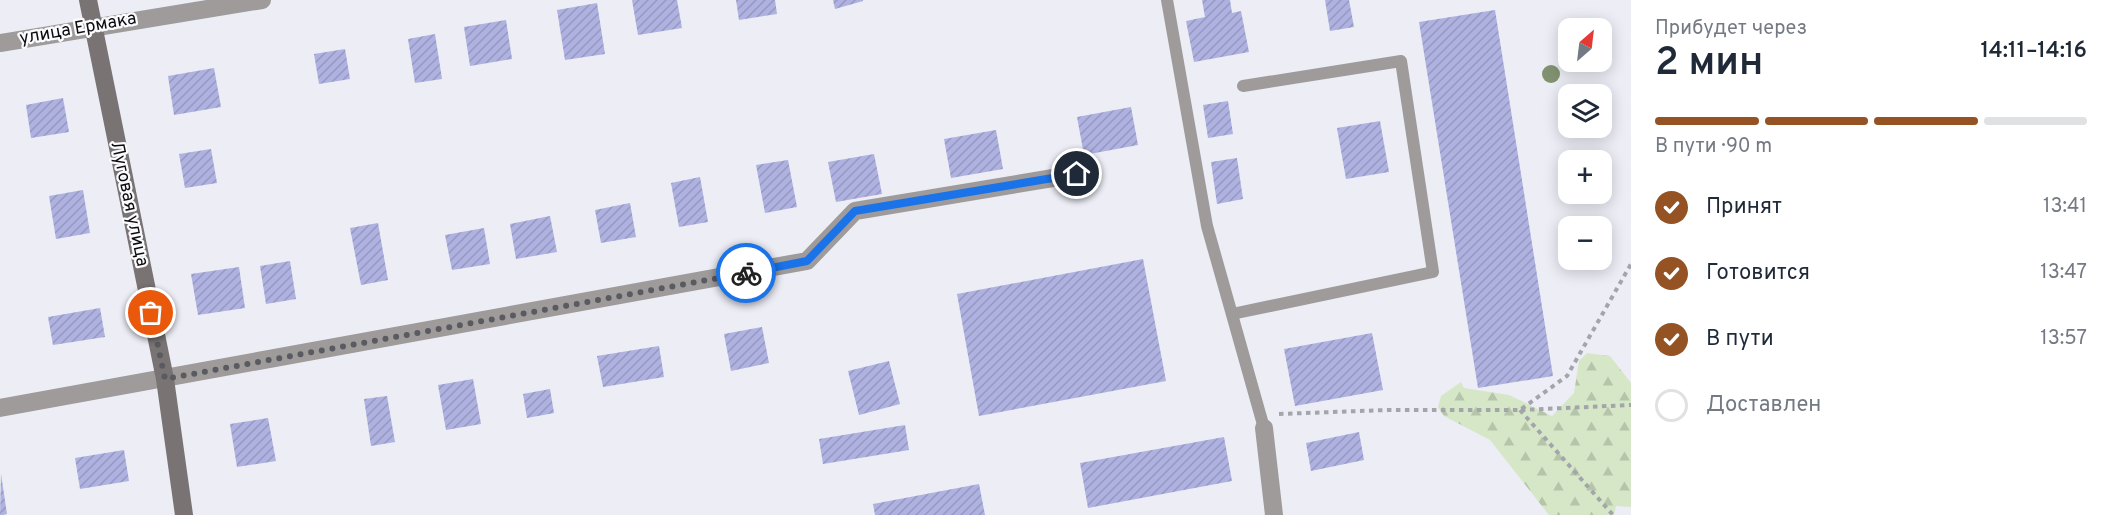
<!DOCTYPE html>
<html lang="ru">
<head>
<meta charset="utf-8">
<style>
  :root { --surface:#fff; --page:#f6f6f7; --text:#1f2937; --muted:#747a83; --line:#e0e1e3; --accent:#955223 }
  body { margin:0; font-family:Overpass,sans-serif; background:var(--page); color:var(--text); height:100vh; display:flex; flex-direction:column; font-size:22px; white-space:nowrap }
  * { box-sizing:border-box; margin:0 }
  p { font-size:20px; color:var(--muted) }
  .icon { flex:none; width:33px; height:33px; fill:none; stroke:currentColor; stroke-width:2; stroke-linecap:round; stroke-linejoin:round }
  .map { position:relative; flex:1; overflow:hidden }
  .side { display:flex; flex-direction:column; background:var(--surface); width:480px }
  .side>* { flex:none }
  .needle { width:39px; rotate:28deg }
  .controls { position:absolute; left:1558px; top:18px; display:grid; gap:12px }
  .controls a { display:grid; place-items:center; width:54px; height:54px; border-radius:12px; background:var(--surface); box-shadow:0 3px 15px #0003; font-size:30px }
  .pin { position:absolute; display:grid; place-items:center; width:51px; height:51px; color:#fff; margin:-26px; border:3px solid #fff; border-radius:50%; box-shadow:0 2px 6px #0007 }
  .courier { position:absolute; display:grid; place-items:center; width:60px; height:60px; margin:-30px; border:4px solid #1a73e8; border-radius:50%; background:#fff; color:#222; box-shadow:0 2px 8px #0007 }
  .head em { font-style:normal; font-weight:600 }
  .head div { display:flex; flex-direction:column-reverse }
  .head { display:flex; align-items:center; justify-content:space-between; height:102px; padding:0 24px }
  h1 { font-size:39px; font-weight:600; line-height:45px }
  .bar { display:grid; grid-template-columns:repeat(4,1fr); gap:9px 6px; align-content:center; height:72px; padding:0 24px }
  .bar i { height:8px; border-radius:4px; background:var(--line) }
  .bar .on { background:var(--accent) }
  .bar p { grid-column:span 4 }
  ol { padding:0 24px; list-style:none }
  li { display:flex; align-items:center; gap:18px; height:66px }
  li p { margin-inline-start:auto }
  li .icon { padding:6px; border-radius:50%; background:var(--accent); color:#fff; stroke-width:4 }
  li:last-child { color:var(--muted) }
  li i { width:33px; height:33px; border:3px solid var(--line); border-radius:50% }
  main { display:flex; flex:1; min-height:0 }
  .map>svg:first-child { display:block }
  .forest { fill:url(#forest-firs) }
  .building { fill:url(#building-hatch) }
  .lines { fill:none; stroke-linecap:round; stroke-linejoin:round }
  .path { stroke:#a4a5ab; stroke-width:4; stroke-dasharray:4.5 4.5; stroke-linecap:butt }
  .lane { stroke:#9f9b9b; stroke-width:12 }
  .street { stroke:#9f9b9b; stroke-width:18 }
  .secondary { stroke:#797473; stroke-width:18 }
  .tree { fill:#819271 }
  .done { stroke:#5a5b60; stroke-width:6; stroke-dasharray:0 10.8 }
  .route { stroke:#1a73e8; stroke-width:8 }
  .labels { text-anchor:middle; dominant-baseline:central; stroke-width:4.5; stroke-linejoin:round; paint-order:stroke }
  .street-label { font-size:18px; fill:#0c0c0f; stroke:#fbfbfe }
</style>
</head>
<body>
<main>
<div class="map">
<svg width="1631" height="515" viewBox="0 0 1631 515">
  <defs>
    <pattern id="forest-firs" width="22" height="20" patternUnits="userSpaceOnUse" patternTransform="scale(1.5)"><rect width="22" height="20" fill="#d5e7c7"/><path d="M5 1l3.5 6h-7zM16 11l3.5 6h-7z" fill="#b6c5aa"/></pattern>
    <pattern id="building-hatch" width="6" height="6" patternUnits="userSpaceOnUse" patternTransform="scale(1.5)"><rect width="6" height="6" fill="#afb2e0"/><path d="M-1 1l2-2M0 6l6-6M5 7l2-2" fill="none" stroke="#9598bf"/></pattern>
  </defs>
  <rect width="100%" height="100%" fill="#ecedf5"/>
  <polygon class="forest" points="1587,353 1610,356 1631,383 1631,507 1616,506 1614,515 1549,515 1490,440 1444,416 1438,407 1441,396 1461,382 1464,388 1509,395 1552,416 1574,393 1579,361"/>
  <g class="building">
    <polygon points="632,0 677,0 682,28 638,35"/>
    <polygon points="736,0 775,0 777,14 739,20"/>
    <polygon points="833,0 863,0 863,1 835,9"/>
    <polygon points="1202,0 1230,0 1232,13 1241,11 1249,52 1194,62 1186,21 1205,17"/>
    <polygon points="1325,0 1349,0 1354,27 1330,31"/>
    <polygon points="597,3 605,54 565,60 557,10"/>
    <polygon points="1495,10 1553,376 1478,388 1419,22"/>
    <polygon points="506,20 512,59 470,66 464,27"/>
    <polygon points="435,34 442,79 415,83 408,39"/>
    <polygon points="345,49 350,79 319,84 314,54"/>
    <polygon points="214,68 221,107 174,115 168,76"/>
    <polygon points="63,98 69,132 31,138 26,105"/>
    <polygon points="1228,101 1233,134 1208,138 1203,105"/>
    <polygon points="1131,107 1138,145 1084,155 1077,117"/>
    <polygon points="1380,121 1389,172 1346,179 1337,128"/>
    <polygon points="996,130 1003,169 951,178 944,139"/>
    <polygon points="211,149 217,183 185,188 179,154"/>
    <polygon points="874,154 882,194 836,202 828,162"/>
    <polygon points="1237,158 1243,199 1217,204 1211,162"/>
    <polygon points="788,160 797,207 765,213 756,165"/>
    <polygon points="700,177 708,222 679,227 671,183"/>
    <polygon points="83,190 90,233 56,239 49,196"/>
    <polygon points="630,203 636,237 601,243 595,210"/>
    <polygon points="550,216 557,252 516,259 510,224"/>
    <polygon points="378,223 388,280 361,285 350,228"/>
    <polygon points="484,228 490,264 452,270 445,235"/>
    <polygon points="1143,259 1166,381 979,416 957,294"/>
    <polygon points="290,261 296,299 266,304 260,266"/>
    <polygon points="239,267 245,308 198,315 191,274"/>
    <polygon points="100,308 105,337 53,345 48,317"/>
    <polygon points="762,327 769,363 731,371 724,334"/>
    <polygon points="1372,333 1383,390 1295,406 1284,349"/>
    <polygon points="659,346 664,377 603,387 597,356"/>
    <polygon points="889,361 900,404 859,415 848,371"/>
    <polygon points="473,379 481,424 446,430 438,385"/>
    <polygon points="550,389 554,413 527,418 523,394"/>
    <polygon points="387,396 395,442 371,446 364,399"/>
    <polygon points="268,418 276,461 237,467 230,424"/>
    <polygon points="905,425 909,450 823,464 819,439"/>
    <polygon points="1359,432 1364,460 1311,471 1306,443"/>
    <polygon points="1224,437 1232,481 1088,508 1080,463"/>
    <polygon points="124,450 129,481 80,489 75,458"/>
    <polygon points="1,474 7,514 3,515 0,515"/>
    <polygon points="979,484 985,515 875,515 873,504"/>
  </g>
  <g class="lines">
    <g class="path">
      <polyline points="1520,410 1613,515"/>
      <polyline points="1521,410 1631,405"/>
      <polyline points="1279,414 1388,410 1520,410 1567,376 1631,264"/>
    </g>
    <g class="lane">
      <polyline points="1167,0 1207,226 1264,428"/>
      <polyline points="1232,314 1433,272 1401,61 1243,86"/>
    </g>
    <g class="street">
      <polyline points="0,43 262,0"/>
      <polyline points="0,408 807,261 855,211 1077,174"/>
      <polyline points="1264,428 1274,515"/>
    </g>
    <polyline class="secondary" points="88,0 165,379 184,515"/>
  </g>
  <circle class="tree" cx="1551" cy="74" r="9"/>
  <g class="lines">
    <polyline class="done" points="151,313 165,379 746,273"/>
    <polyline class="route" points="746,273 807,261 855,211 1077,174"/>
  </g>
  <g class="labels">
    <g class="street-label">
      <text transform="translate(78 29) rotate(-10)">улица Ермака</text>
      <text transform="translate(129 204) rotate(78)">Луговая улица</text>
    </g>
  </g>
</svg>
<div class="controls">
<a><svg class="needle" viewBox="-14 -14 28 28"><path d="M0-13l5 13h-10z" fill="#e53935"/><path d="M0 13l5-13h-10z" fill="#747a83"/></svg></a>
<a><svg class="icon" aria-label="layers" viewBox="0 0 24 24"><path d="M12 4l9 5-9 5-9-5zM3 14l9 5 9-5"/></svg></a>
<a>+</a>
<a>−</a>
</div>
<div class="pin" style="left:151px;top:313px;background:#ea580c"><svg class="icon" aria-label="bag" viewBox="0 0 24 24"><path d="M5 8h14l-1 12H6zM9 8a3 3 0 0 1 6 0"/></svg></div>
<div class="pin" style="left:1077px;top:174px;background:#1f2937"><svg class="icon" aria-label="home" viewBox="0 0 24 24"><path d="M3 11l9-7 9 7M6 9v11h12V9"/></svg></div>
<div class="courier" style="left:746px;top:273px"><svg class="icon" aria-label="bike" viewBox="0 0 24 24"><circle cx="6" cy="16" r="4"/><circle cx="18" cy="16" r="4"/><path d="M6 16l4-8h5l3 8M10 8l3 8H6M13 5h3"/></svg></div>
</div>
<section class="side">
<div class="head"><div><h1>2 мин</h1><p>Прибудет через</p></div><em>14:11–14:16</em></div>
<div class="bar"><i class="on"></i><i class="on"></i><i class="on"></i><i></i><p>В пути · 90 m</p></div>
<ol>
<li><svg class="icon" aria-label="check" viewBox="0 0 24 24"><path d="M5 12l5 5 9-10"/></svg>Принят<p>13:41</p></li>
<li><svg class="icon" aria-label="check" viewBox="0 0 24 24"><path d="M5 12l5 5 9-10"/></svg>Готовится<p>13:47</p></li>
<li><svg class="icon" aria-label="check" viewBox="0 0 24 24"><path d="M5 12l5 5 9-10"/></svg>В пути<p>13:57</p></li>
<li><i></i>Доставлен</li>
</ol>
</section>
</main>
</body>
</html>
